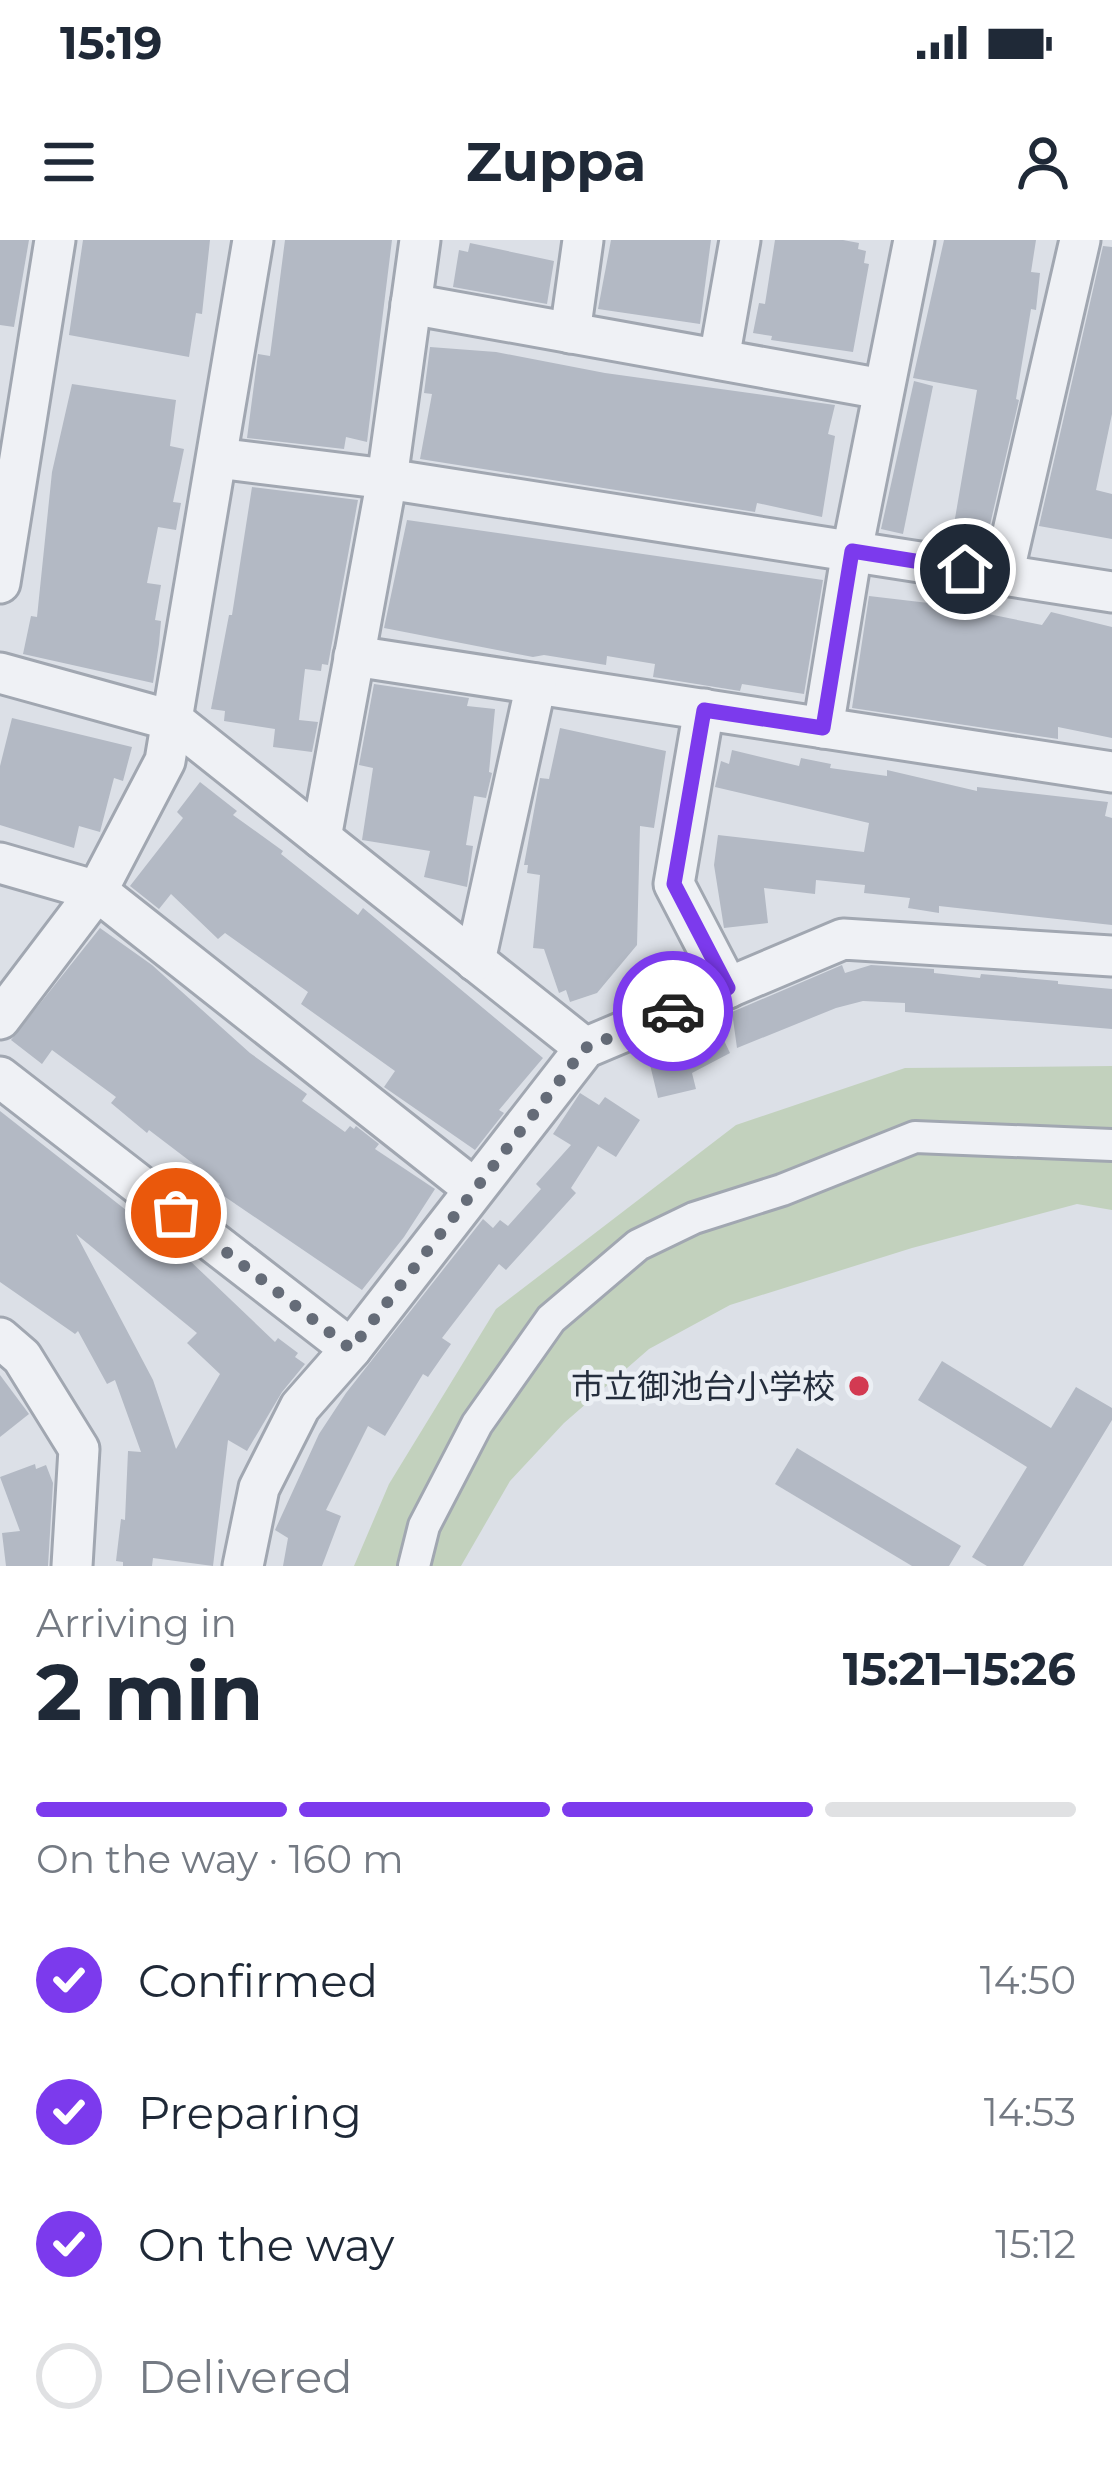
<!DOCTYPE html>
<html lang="en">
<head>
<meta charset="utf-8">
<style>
  :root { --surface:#fff; --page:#f6f6f7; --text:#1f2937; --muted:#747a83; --line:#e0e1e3; --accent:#7c3aed }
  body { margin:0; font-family:Montserrat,"Noto Sans JP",sans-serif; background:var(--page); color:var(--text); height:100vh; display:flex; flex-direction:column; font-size:45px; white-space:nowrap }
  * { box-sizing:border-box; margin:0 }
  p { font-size:39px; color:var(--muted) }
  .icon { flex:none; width:66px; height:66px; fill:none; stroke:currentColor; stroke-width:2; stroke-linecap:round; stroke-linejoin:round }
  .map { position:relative; height:1326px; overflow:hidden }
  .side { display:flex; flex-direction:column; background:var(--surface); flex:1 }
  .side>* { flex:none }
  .pin { position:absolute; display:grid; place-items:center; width:102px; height:102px; color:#fff; margin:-51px; border:6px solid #fff; border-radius:50%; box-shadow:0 3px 12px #0007 }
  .courier { position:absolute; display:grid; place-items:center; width:120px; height:120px; margin:-60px; border:9px solid #7c3aed; border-radius:50%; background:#fff; color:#222; box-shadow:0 3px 15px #0007 }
  .summary em { font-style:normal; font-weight:700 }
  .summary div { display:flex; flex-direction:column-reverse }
  .summary { display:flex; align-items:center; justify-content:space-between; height:204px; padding:0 36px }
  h1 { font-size:78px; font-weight:700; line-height:90px }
  .bar { display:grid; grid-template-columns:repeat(4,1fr); gap:18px 12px; align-content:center; height:144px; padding:0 36px }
  .bar i { height:15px; border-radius:9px; background:var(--line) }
  .bar .selected { background:var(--accent) }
  .bar p { grid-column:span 4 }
  ol { padding:0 36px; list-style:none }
  li { display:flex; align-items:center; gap:36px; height:132px }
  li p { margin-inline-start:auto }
  li .icon { padding:12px; border-radius:50%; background:var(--accent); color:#fff; stroke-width:4 }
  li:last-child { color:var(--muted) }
  li i { width:66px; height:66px; border:6px solid var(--line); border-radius:50% }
  .status { display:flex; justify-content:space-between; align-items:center; height:84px; padding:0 60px; background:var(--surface); direction:ltr }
  .status svg { height:33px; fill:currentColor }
  header { display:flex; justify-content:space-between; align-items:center; height:156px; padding:0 36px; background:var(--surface); font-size:54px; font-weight:700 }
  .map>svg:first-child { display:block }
  .green { fill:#c2d1bd }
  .building { fill:#b3b9c4; fill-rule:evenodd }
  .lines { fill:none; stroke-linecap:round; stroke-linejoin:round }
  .pedestrian-casing { stroke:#a1a7b1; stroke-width:36 }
  .minor-casing { stroke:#a1a7b1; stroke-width:45 }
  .pedestrian { stroke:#eff1f5; stroke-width:30 }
  .minor { stroke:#eff1f5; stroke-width:39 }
  .done { stroke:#656c78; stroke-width:12; stroke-dasharray:0 21.6 }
  .route { stroke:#7c3aed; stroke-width:15 }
  .poi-dot { fill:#d33a52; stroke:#ebeff4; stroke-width:4.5 }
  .labels { text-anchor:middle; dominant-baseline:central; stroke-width:10; stroke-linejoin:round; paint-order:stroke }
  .poi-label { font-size:33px; fill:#252e3d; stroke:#ebeff4; text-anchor:end }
</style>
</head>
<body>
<div class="status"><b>15:19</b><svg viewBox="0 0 49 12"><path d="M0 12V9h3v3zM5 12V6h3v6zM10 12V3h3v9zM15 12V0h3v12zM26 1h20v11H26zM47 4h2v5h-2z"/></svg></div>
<header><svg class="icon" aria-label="menu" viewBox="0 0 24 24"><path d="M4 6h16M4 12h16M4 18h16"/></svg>Zuppa<svg class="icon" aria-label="person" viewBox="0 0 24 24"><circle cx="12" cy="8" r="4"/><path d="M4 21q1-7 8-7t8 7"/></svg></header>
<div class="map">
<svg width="1112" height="1326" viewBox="0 0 1112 1326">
  <rect width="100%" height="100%" fill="#dce0e7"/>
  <polygon class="green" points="1112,826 1112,970 1077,964 912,1008 730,1065 649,1109 564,1183 510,1241 461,1326 354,1326 389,1244 496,1069 736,885 905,828"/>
  <g class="building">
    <polygon points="0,0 29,0 14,87 0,85"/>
    <polygon points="83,0 210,0 202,74 196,73 189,117 69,95"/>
    <polygon points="285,0 392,0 367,202 346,197 344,209 247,198 258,114 270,116"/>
    <polygon points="611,0 711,0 700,84 598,69"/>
    <polygon points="775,0 843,0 859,3 858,9 866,11 864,23 869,24 853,112 771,100 772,96 753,93 759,63 765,64"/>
    <polygon points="944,0 1036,0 1031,32 1040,33 1036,70 1031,69 1016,159 1019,160 986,302 952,296 977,150 913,138"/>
    <polygon points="470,3 554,21 547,64 453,47 459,10 468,12"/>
    <polygon points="1103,6 1112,7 1112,174 1096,250 1112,254 1112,299 1039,286"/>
    <polygon points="430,107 496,112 605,133 835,165 828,194 835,196 822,277 757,263 755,272 420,219 432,154 424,153"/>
    <polygon points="914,141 933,146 903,294 881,289"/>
    <polygon points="72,144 176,160 170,206 184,209 173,262 181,263 176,290 158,287 147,343 161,345 155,380 161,381 159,404 153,443 23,414 31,376 37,377 52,232"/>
    <polygon points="252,247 358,260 328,425 322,424 321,431 305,429 299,480 318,482 312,512 273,507 275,489 224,481 225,471 211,469 229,375 232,375"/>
    <polygon points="407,280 823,340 804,454 742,444 740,451 653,437 655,424 607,416 606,425 544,415 533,417 384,388"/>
    <polygon points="869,356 937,364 938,360 965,365 964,369 1042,385 1051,372 1112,387 1112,498 1058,487 1058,499 852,468"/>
    <polygon points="374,444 469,458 467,466 495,469 489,532 492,533 486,558 474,556 466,605 473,606 467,647 424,637 430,611 362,600 373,528 359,525"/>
    <polygon points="12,478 132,507 123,541 114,538 100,592 79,586 74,608 0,585 0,526"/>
    <polygon points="560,488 666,511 654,588 640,586 637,705 597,753 570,762 566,750 559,753 544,709 533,708 540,635 527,633 528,625 524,625 540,538 549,539"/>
    <polygon points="732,510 799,526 801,518 831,524 830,528 887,536 887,530 977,551 977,547 1108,562 1105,576 1112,578 1112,685 939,666 939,673 908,668 910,658 864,653 865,645 816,640 815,654 764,648 768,683 724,688 714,625 718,595 864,612 869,583 715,547 721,521 729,524"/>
    <polygon points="200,542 237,571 233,575 283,611 281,614 358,675 363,668 543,818 499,870 504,873 475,910 384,847 395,831 301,764 308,752 225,693 218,699 171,654 159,669 130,646 183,578 177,572"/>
    <polygon points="100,688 152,725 250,813 307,854 302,861 345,892 350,886 354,889 356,886 379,904 375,909 435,949 404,997 362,1050 215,950 220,944 149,890 147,893 111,863 116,857 52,810 42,824 11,800"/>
    <polygon points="842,725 845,733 871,725 934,729 934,733 980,738 981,734 1058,741 1058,744 1112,749 1112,789 905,772 905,763 863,761 836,768 737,808 732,772"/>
    <polygon points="718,788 730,813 692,833 696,849 658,858 646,808"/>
    <polygon points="580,853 599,865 605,857 640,880 616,917 598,906 571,948 576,953 506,1030 499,1024 442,1098 451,1104 428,1137 423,1134 385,1196 368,1186 326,1270 341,1276 322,1326 283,1326 288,1298 275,1290 319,1194 346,1153 483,979 493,988 500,980 508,986 541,949 536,944 571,905 553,894"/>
    <path d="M0 871 187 1018 275 1102 278 1098 298 1113 295 1117 305 1124 282 1152 247 1211 228 1200 213 1326 153 1318 152 1326H123V1322L116 1321 121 1279 125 1280 128 1211 141 1212 115 1140 107 1144 78 1091 75 1094 0 1042ZM76 994 197 1093 187 1103 220 1134 176 1209 153 1140Z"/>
    <polygon points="942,1121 1051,1188 1076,1147 1112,1168 1112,1180 1023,1326 987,1326 972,1317 1027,1227 918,1160"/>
    <polygon points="0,1135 29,1174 0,1197"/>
    <polygon points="797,1208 961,1306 949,1326 912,1326 775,1244"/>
    <polygon points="35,1224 36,1229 46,1225 53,1243 48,1326 6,1326 2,1293 20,1291 0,1237"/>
  </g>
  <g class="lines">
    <defs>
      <polyline id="pedestrian" points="414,1326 424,1286 477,1184 551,1079 638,1005 694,978 782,950 915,897 1112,905"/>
      <g id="minor">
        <polyline points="411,64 882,149"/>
        <polyline points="570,93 583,0"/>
        <polyline points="719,119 740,0"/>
        <polyline points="217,218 387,239 1112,352"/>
        <polyline points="1003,335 1080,0"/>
        <polyline points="0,343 55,0"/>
        <polyline points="354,416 1112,532"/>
        <polyline points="0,433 174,481 585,808"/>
        <polyline points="704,469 674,644 728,748"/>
        <polyline points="823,488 852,311 914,0"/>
        <polyline points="321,598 387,239 420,0"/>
        <polyline points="0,623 97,651 473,948"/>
        <polyline points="475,721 536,444"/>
        <polyline points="0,779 97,651 165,521 253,0"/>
        <polyline points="0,837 351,1109"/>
        <polyline points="0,1098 22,1117 79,1209 72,1326"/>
        <polyline points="243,1326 259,1248 300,1167 351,1109 585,808 843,699 1112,716"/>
      </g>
    </defs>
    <use href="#pedestrian" class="pedestrian-casing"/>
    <use href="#minor" class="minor-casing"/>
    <use href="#pedestrian" class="pedestrian"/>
    <use href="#minor" class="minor"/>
  </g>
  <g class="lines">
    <polyline class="done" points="176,973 351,1109 585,808 673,771"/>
    <polyline class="route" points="673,771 728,748 674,644 704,470 823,488 852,311 965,329"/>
  </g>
  <circle class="poi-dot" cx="859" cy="1146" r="12"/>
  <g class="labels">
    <g class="poi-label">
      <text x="835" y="1146">市立御池台小学校</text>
    </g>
  </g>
</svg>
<div class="pin" style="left:176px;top:973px;background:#ea580c"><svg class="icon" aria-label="bag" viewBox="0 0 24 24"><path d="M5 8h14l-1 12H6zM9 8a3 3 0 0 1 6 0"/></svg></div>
<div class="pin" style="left:965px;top:329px;background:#1f2937"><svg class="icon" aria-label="home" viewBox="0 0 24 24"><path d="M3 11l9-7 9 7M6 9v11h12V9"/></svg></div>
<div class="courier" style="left:673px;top:771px"><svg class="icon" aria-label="car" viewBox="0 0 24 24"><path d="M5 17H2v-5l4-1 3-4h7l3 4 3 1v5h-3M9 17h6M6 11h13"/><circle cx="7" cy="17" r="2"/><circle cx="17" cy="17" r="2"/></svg></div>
</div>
<section class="side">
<div class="summary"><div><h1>2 min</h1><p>Arriving in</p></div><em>15:21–15:26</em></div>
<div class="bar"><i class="selected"></i><i class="selected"></i><i class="selected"></i><i></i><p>On the way · 160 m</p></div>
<ol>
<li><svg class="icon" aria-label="check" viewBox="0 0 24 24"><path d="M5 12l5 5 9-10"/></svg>Confirmed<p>14:50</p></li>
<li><svg class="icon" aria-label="check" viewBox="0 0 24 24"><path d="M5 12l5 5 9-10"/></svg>Preparing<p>14:53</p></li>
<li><svg class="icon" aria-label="check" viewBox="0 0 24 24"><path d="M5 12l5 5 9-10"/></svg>On the way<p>15:12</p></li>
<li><i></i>Delivered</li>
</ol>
</section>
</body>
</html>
